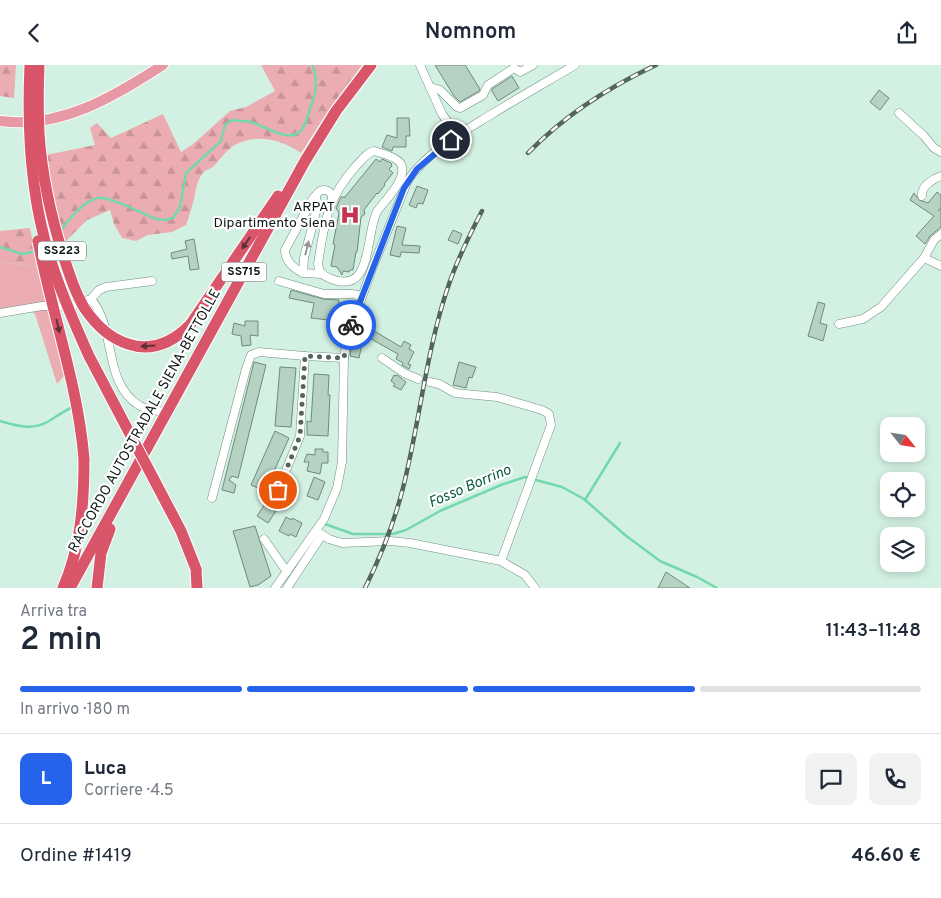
<!DOCTYPE html>
<html lang="it">
<head>
<meta charset="utf-8">
<style>
  :root { --surface:#fff; --page:#f2f2f3; --text:#1f2937; --muted:#747a83; --line:#e0e1e3; --accent:#2563eb }
  body { margin:0; font-family:Overpass,sans-serif; background:var(--page); color:var(--text); height:100vh; display:flex; flex-direction:column; font-size:19px; white-space:nowrap }
  * { box-sizing:border-box; margin:0 }
  p { font-size:16px; color:var(--muted) }
  .icon { flex:none; width:28px; height:28px; fill:none; stroke:currentColor; stroke-width:2; stroke-linecap:round; stroke-linejoin:round }
  .map { position:relative; height:523px; overflow:hidden }
  .drawer { display:flex; flex-direction:column; background:var(--surface); flex:1 }
  .drawer>* { flex:none }
  .needle { width:32px; rotate:120deg }
  .controls { position:absolute; left:880px; top:352px; display:grid; gap:10px }
  .controls a { display:grid; place-items:center; width:45px; height:45px; border-radius:10px; background:var(--surface); box-shadow:0 2px 8px #0003; font-size:25px }
  .pin { position:absolute; display:grid; place-items:center; width:42px; height:42px; color:#fff; margin:-21px; border:2px solid #fff; border-radius:50%; box-shadow:0 1px 5px #0007 }
  .courier { position:absolute; display:grid; place-items:center; width:50px; height:50px; margin:-25px; border:4px solid #2563eb; border-radius:50%; background:#fff; color:#222; box-shadow:0 1px 6px #0007 }
  .head em { font-style:normal; font-weight:600 }
  .head div { display:flex; flex-direction:column-reverse }
  .head { display:flex; align-items:center; justify-content:space-between; height:85px; padding:0 20px }
  h1 { font-size:32px; font-weight:600; line-height:38px }
  .bar { display:grid; grid-template-columns:repeat(4,1fr); gap:8px 5px; align-content:center; height:60px; padding:0 20px }
  .bar i { height:6px; border-radius:4px; background:var(--line) }
  .bar .on { background:var(--accent) }
  .bar p { grid-column:span 4 }
  .line { display:flex; align-items:center; gap:12px; padding:0 20px; border-top:1px solid var(--line) }
  .line div { flex:1 }
  .round { display:grid; place-items:center; flex:none; width:52px; height:52px; border-radius:10px; background:var(--page) }
  header { display:flex; justify-content:space-between; align-items:center; height:65px; padding:0 20px; background:var(--surface); font-size:22px; font-weight:600 }
  .map>svg:first-child { display:block }
  .forest { fill:url(#forest-firs) }
  .garden { fill:#ebadb1 }
  .lines { fill:none; stroke-linecap:round; stroke-linejoin:round }
  .stream { stroke:#73d9ac; stroke-width:2.5 }
  .building { fill:#b5d2c3; stroke:#6f8a7c }
  .minor-casing { stroke:#728e80; stroke-width:9 }
  .major-casing { stroke:#fff; stroke-width:12 }
  .highway-casing { stroke:#fff; stroke-width:13 }
  .minor { stroke:#fff; stroke-width:8 }
  .major { stroke:#e899a6; stroke-width:10 }
  .highway { stroke:#d9556a; stroke-width:11 }
  .rail-casing { stroke:#53655d; stroke-width:4.5 }
  .rail { stroke:#fff; stroke-width:2.5; stroke-dasharray:8; stroke-linecap:butt }
  .highway-bridge-casing { stroke:#fff; stroke-width:13; stroke-linecap:butt }
  .highway-bridge { stroke:#d9556a; stroke-width:11 }
  .oneway { fill:#5f3136 }
  .oneway2 { fill:#939895 }
  .done { stroke:#53655c; stroke-width:5; stroke-dasharray:0 9 }
  .route { stroke:#2563eb; stroke-width:6 }
  .labels { text-anchor:middle; dominant-baseline:central; stroke-width:4.5; stroke-linejoin:round; paint-order:stroke }
  .shield { fill:#fff; stroke:#565e5a; stroke-width:1 }
  .shield-label { font-size:12px; font-weight:bold; fill:#0e1914 }
  .poi-label { font-size:14px; fill:#0e1914; stroke:#fff; text-anchor:end }
  .street-label { font-size:14px; fill:#0e1914; stroke:#fff }
  .water-label { font-size:15px; font-style:italic; fill:#0a5d41; stroke:#fff }
</style>
</head>
<body>
<header><svg class="icon" aria-label="back" viewBox="0 0 24 24"><path d="M15 5l-7 7 7 7"/></svg>Nomnom<svg class="icon" aria-label="share" viewBox="0 0 24 24"><path d="M12 15V3M7 8l5-5 5 5M5 13v7h14v-7"/></svg></header>
<div class="map">
<svg width="941" height="523" viewBox="0 0 941 523">
  <defs>
    <pattern id="forest-firs" width="22" height="20" patternUnits="userSpaceOnUse" patternTransform="scale(1.25)"><rect width="22" height="20" fill="#ebadb1"/><path d="M5 1l3.5 6h-7zM16 11l3.5 6h-7z" fill="#c89497"/></pattern>
  </defs>
  <rect width="100%" height="100%" fill="#d3f1e2"/>
  <g class="forest">
    <polygon points="0,0 16,0 14,33 0,31"/>
    <path d="M261 0H362L328 46 301 88C282 75 257 68 235 80 226 85 220 95 213 102 210 104 205 105 203 108 195 117 196 131 192 141 191 147 188 153 186 160L172 167 148 170 136 176 122 173 114 159 110 145 87 155 65 177 53 131 46 90 95 80 90 63 97 58 111 73 163 49 181 87 192 80 230 46 246 42 275 26Z"/>
    <polygon points="30,163 38,202 0,197 0,166"/>
  </g>
  <polygon class="garden" points="0,197 38,202 65,310 57,319 35,249 28,245 0,252"/>
  <g class="lines">
    <g class="stream">
      <path d="M60 166C69 155 83 136 98 133 109 131 144 149 156 154L165 155 173 153 180 142 186 108 221 76 225 60 232 55C238 56 245 56 251 57 265 61 291 80 302 64 307 57 309 46 312 38 316 28 318 10 312 0"/>
      <polyline points="0,182 22,189 37,186"/>
      <path d="M0 356C18 361 32 366 49 356 57 351 64 346 73 342"/>
      <polyline points="585,435 620,378"/>
      <polyline points="325,459 353,469 393,469 406,465 440,446 501,420 525,412 562,422 584,434 625,470 660,496 697,512 717,523"/>
    </g>
  </g>
  <g class="building">
    <polygon points="435,0 465,0 480,24 479,26 460,37 454,31"/>
    <polygon points="512,11 519,23 498,36 492,26 492,24"/>
    <polygon points="879,25 889,33 880,45 870,37"/>
    <polygon points="397,53 409,53 410,71 406,71 406,82 393,82 392,86 382,82 387,70 397,73"/>
    <polygon points="376,94 380,97 382,94 391,98 392,101 389,104 393,108 384,119 385,120 378,129 377,128 364,145 365,149 361,152 357,187 356,187 353,205 350,205 349,207 343,206 342,210 337,202 331,201 335,180 333,179 339,148 336,143 341,132 345,132"/>
    <polygon points="417,121 428,125 423,139 418,138 416,143 409,140"/>
    <polygon points="937,127 941,130 941,143 938,146 941,143 941,162 930,171 925,179 916,171 934,151 910,135 914,128 919,135 928,138"/>
    <polygon points="397,161 406,163 402,180 420,181 419,188 401,187 400,192 390,190"/>
    <polygon points="453,165 462,169 458,179 448,175"/>
    <polygon points="194,174 199,204 190,205 188,191 172,194 171,188 187,184 185,176"/>
    <polygon points="291,225 323,234 339,235 337,256 311,253 314,238 289,233"/>
    <polygon points="818,237 825,239 820,258 827,260 823,276 808,271"/>
    <polygon points="245,256 258,256 258,271 250,270 251,280 242,281 241,271 232,269 234,258 245,261"/>
    <polygon points="360,261 376,267 401,282 404,276 411,280 409,284 414,287 408,299 411,300 409,304 402,300 403,298 396,294 398,289 364,270 359,293 350,291 352,275 357,262 360,262"/>
    <polygon points="254,297 266,300 238,413 232,411 229,415 236,420 234,428 222,425"/>
    <polygon points="459,297 476,302 472,313 469,312 466,323 453,320"/>
    <polygon points="280,302 296,303 291,362 275,361"/>
    <polygon points="314,309 329,310 328,330 330,330 328,371 307,370 307,356 311,357"/>
    <polygon points="394,310 396,311 397,310 406,317 401,325 393,321 395,319 391,316"/>
    <polygon points="275,366 289,373 265,426 251,420"/>
    <polygon points="315,384 323,384 323,387 328,387 328,398 322,398 320,409 307,406 309,397 304,397 307,389 315,390"/>
    <polygon points="314,412 325,417 318,435 307,431"/>
    <polygon points="265,439 276,446 268,458 257,451"/>
    <polygon points="286,452 291,455 292,453 302,458 296,472 290,469 289,471 279,466"/>
    <polygon points="255,461 271,511 258,520 250,522 233,466"/>
    <polygon points="666,507 690,523 658,523"/>
  </g>
  <g class="lines">
    <defs>
      <g id="minor">
        <polyline points="420,0 442,49 458,71"/>
        <polyline points="430,22 440,25 457,42 460,43 483,30 488,20 514,3 520,7 533,0"/>
        <polyline points="899,48 924,71 934,83 941,87"/>
        <path d="M374 86C381 88 397 92 401 99 408 114 385 135 378 145 364 167 375 233 329 213 322 210 319 207 318 199 325 156 326 135 356 101 362 95 366 88 374 86Z"/>
        <circle cx="324" cy="133" r="8"/>
        <path d="M315 131 312 135 285 185C285 196 293 203 303 208L304 193 318 139"/>
        <path d="M922 131C921 121 933 114 941 111"/>
        <polyline points="924,193 941,201"/>
        <polyline points="303,208 322,209"/>
        <polyline points="279,216 324,229 352,229 362,231"/>
        <path d="M91 234C117 264 102 318 140 341 148 345 158 345 166 348"/>
        <polyline points="0,248 42,241 72,241 91,234 99,225 106,222 152,216"/>
        <polyline points="839,259 863,254 881,242 924,193 934,175 941,169"/>
        <polyline points="382,293 404,308 418,314"/>
        <polyline points="430,317 439,319 455,328 497,332 542,345 549,349 551,360 501,496"/>
        <polyline points="278,425 300,371 305,291"/>
        <polyline points="212,433 246,304 251,290 259,287 305,291 344,293"/>
        <polyline points="316,466 329,474 342,478 390,476 410,478 501,496 525,510 535,523"/>
        <polyline points="264,474 287,507"/>
        <path d="M275 523 324 454 337 423 342 397 344 293 347 274 372 204 408 115C428 86 463 67 492 49 520 32 548 16 575 0"/>
        <polyline points="287,523 322,470"/>
      </g>
      <path id="major" d="M0 56C61 64 113 32 163 0"/>
      <g id="highway">
        <polyline points="190,260 278,131"/>
        <polyline points="196,504 197,523"/>
        <path d="M63 523C81 482 84 438 84 394"/>
        <polyline points="70,523 305,96 336,46 371,0"/>
        <polyline points="97,523 101,488 110,464"/>
      </g>
    </defs>
    <use href="#minor" class="minor-casing"/>
    <use href="#major" class="major-casing"/>
    <use href="#highway" class="highway-casing"/>
    <use href="#minor" class="minor"/>
    <use href="#major" class="major"/>
    <use href="#highway" class="highway"/>
    <defs>
      <g id="rail">
        <path d="M528 88C565 50 609 22 656 0"/>
        <path d="M365 523C381 491 394 458 403 423 420 356 426 285 449 219 458 193 470 169 482 146"/>
      </g>
    </defs>
    <use href="#rail" class="rail-casing"/>
    <use href="#rail" class="rail"/>
    <defs>
      <g id="highway-bridge">
        <path d="M30 0C27 65 30 133 51 196 61 228 75 260 89 291L181 466 196 504"/>
        <path d="M39 0C38 23 38 46 39 68 42 113 52 157 66 199 71 214 76 230 85 244 96 260 109 273 128 279 152 287 173 277 190 260"/>
        <path d="M38 176C52 249 78 320 84 394"/>
      </g>
    </defs>
    <use href="#highway-bridge" class="highway-bridge-casing"/>
    <use href="#highway-bridge" class="highway-bridge"/>
  </g>
  <defs><path id="oneway-solid" d="M-6-.8H1V-3.2L6.5 0L1 3.2V.8H-6Z" transform="scale(1.25)"/></defs>
  <g class="oneway">
    <use href="#oneway-solid" transform="translate(246 178) rotate(124)"/>
    <use href="#oneway-solid" transform="translate(58 261) rotate(77)"/>
    <use href="#oneway-solid" transform="translate(148 281) rotate(176)"/>
  </g>
  <use class="oneway2" href="#oneway-solid" transform="translate(307 183) rotate(-76)"/>
  <g class="lines">
    <polyline class="done" points="278,425 300,371 305,291 344,293 347,274 351,260"/>
    <polyline class="route" points="351,260 404,123 417,104 451,75"/>
  </g>
  <defs>
    <symbol id="hospital-bare" viewBox="-9 -9 18 18"><path d="M-5-5h3v3.5h4V-5h3V5h-3V1.5h-4V5h-3Z" fill="#c43452" stroke="#fff" stroke-width="2.5" paint-order="stroke"/></symbol>
  </defs>
  <g fill-rule="evenodd">
    <use href="#hospital-bare" x="336" y="136" width="28" height="28"/>
  </g>
  <g class="labels">
    <g class="shield">
      <rect x="38" y="176.5" width="48" height="19" rx="4"/>
      <rect x="221.5" y="197.5" width="45" height="19" rx="4"/>
    </g>
    <g class="shield-label">
      <text x="62" y="186">SS223</text>
      <text x="244" y="207">SS715</text>
    </g>
    <g class="poi-label">
      <text x="335" y="142">ARPAT<tspan x="335" dy="16">Dipartimento Siena</tspan></text>
    </g>
    <g class="street-label">
      <text transform="translate(145 356) rotate(-61)">RACCORDO AUTOSTRADALE SIENA-BETTOLLE</text>
    </g>
    <g class="water-label">
      <text transform="translate(470 422) rotate(-23)">Fosso Borrino</text>
    </g>
  </g>
</svg>
<div class="controls">
<a><svg class="needle" viewBox="-14 -14 28 28"><path d="M0-13l5 13h-10z" fill="#e53935"/><path d="M0 13l5-13h-10z" fill="#747a83"/></svg></a>
<a><svg class="icon" aria-label="locate" viewBox="0 0 24 24"><circle cx="12" cy="12" r="6"/><path d="M12 2v4M12 18v4M2 12h4M18 12h4"/></svg></a>
<a><svg class="icon" aria-label="layers" viewBox="0 0 24 24"><path d="M12 4l9 5-9 5-9-5zM3 14l9 5 9-5"/></svg></a>
</div>
<div class="pin" style="left:278px;top:425px;background:#ea580c"><svg class="icon" aria-label="bag" viewBox="0 0 24 24"><path d="M5 8h14l-1 12H6zM9 8a3 3 0 0 1 6 0"/></svg></div>
<div class="pin" style="left:451px;top:75px;background:#1f2937"><svg class="icon" aria-label="home" viewBox="0 0 24 24"><path d="M3 11l9-7 9 7M6 9v11h12V9"/></svg></div>
<div class="courier" style="left:351px;top:260px"><svg class="icon" aria-label="bike" viewBox="0 0 24 24"><circle cx="6" cy="16" r="4"/><circle cx="18" cy="16" r="4"/><path d="M6 16l4-8h5l3 8M10 8l3 8H6M13 5h3"/></svg></div>
</div>
<section class="drawer">
<div class="head"><div><h1>2 min</h1><p>Arriva tra</p></div><em>11:43–11:48</em></div>
<div class="bar"><i class="on"></i><i class="on"></i><i class="on"></i><i></i><p>In arrivo · 180 m</p></div>
<div class="line" style="height:90px"><b class="round" style="background:var(--accent);color:#fff">L</b><div><b>Luca</b><p>Corriere · 4.5</p></div><a class="round"><svg class="icon" aria-label="chat" viewBox="0 0 24 24"><path d="M4 5h16v11H9l-5 4z"/></svg></a><a class="round"><svg class="icon" aria-label="phone" viewBox="0 0 24 24"><path d="M5 4h4l2 5-3 2q2 4 5 5l2-3 5 2v4C11 20 4 13 5 4z"/></svg></a></div>
<div class="line" style="height:65px"><div>Ordine #1419</div><b>46.60 €</b></div>
</section>
</body>
</html>
